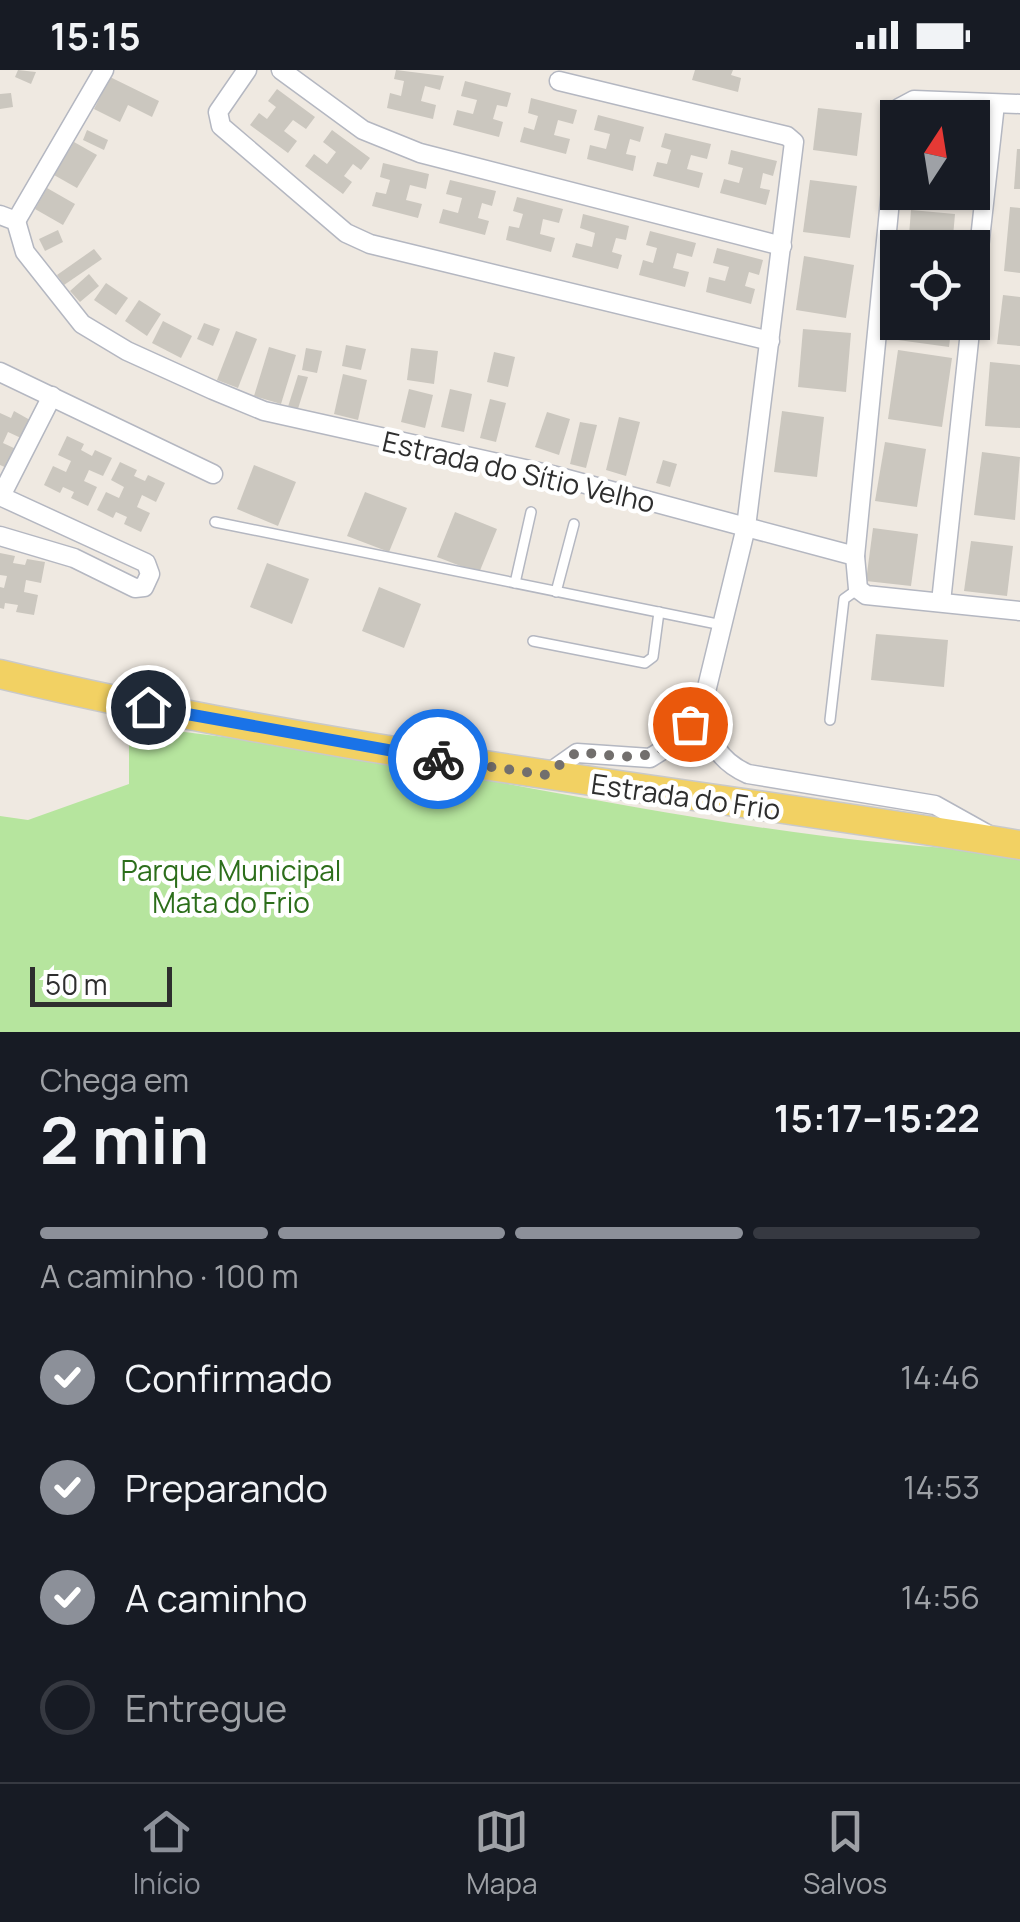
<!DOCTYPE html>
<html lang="pt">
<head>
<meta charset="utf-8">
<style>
  :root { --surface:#171b24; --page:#242831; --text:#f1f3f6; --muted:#9ea1a6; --line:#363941; --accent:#8c9099 }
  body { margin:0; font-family:Manrope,sans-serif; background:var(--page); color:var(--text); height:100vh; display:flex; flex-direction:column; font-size:38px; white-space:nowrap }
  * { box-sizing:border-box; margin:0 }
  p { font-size:32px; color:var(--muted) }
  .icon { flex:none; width:55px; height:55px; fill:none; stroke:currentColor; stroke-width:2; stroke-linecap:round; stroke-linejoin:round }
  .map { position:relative; height:962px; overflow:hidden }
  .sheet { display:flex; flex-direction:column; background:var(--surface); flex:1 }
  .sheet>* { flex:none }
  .needle { width:65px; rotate:12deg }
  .tools { position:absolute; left:880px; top:30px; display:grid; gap:20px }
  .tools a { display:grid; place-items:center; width:110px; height:110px; border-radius:0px; background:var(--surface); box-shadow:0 2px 8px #0004; font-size:50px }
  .scale { position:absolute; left:30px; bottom:25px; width:142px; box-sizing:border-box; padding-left:10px; border:5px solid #2e2e2e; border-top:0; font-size:28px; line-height:35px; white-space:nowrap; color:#2e2e2e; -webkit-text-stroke:8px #fff; paint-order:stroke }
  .pin { position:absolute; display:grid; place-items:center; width:85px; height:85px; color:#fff; margin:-42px; border:5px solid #fff; border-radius:50%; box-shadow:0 2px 10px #0007 }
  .courier { position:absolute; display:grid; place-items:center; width:100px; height:100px; margin:-50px; border:8px solid #1a73e8; border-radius:50%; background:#fff; color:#222; box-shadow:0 2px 12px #0007 }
  .headline em { font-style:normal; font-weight:700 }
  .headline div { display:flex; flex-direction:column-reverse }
  .headline { display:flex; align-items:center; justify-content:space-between; height:170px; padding:0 40px }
  h1 { font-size:65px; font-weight:700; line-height:75px }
  .bar { display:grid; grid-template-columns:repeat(4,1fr); gap:15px 10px; align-content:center; height:120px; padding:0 40px }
  .bar i { height:12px; border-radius:8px; background:var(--line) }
  .bar .selected { background:var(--accent) }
  .bar p { grid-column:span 4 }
  ol { padding:0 40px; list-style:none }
  li { display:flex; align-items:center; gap:30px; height:110px }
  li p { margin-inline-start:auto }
  li .icon { padding:10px; border-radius:50%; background:var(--accent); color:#fff; stroke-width:4 }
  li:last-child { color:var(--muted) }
  li i { width:55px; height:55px; border:5px solid var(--line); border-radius:50% }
  .status { display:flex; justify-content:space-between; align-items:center; height:70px; padding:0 50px; background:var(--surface); direction:ltr }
  .status svg { height:28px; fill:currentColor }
  .tab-bar { display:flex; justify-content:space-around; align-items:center; height:140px; border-top:2px solid var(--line); background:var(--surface); font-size:28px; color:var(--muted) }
  .tab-bar a { display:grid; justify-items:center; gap:5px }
  .tab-bar .selected { color:var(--accent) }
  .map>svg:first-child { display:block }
  .green { fill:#b6e59e }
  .building { fill:#cbc7bf }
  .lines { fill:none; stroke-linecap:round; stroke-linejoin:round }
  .service-casing { stroke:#b4b7c1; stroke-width:12 }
  .minor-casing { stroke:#b4b7c1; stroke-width:21 }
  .primary-casing { stroke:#c9c9c9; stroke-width:31 }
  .service { stroke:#fff; stroke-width:9 }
  .minor { stroke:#fff; stroke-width:18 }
  .primary { stroke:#f2d163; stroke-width:28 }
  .done { stroke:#726f6d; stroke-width:10; stroke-dasharray:0 18 }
  .route { stroke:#1a73e8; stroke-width:12 }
  .labels { text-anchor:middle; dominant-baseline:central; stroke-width:9; stroke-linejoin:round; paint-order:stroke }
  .street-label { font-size:28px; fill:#2e2e2e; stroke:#fff }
  .park-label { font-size:28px; fill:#2c6e1b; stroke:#fff }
</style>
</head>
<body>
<div class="status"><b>15:15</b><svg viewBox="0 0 49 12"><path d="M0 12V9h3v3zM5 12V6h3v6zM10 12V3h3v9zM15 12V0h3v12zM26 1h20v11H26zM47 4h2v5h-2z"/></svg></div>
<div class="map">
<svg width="1020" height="962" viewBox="0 0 1020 962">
  <rect width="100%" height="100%" fill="#efe9e1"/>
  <path class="green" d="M129 655C204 665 280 673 354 686 575 724 795 775 1020 782V962H0V746L28 750 129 714Z"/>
  <g class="building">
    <polygon points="18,0 36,2 31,14 15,7"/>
    <polygon points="396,0 444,6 440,20 425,16 421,31 436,35 433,49 387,38 390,23 401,26 404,11 394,9"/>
    <polygon points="695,0 733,0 731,5 741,8 738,22 692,10"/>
    <polygon points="110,7 159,31 152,47 128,35 120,52 94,39"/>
    <polygon points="465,11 511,23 507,37 497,35 493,49 503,52 499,67 453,55 457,40 473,44 477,30 461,26"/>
    <polygon points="277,19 315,47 306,59 293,50 284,61 297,71 288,83 250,55 259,43 267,49 276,37 268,31"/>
    <polygon points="11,23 13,37 0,39 0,24"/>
    <polygon points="531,28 577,40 573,54 558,50 554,65 570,69 566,84 520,72 524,57 534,60 538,46 528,43"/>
    <polygon points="818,38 862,43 857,86 813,80"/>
    <polygon points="598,45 644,57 640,72 630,69 626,84 636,86 633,101 587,89 590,75 606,79 610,64 594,60"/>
    <polygon points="87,60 108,70 104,80 83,70"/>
    <polygon points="332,60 370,88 361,100 353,94 344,106 352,112 343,124 305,96 314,84 327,94 336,82 323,72"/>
    <polygon points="665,63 711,74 707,89 691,85 687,99 703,103 699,118 653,106 657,92 667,94 671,80 661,77"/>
    <polygon points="74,72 97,85 77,118 54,105"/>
    <polygon points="1017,79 1020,79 1020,119 1014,119"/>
    <polygon points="731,80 777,91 773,106 763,103 760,118 770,120 766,135 720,123 724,109 739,113 743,98 728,94"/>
    <polygon points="383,93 429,104 426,119 410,115 406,130 422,134 418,148 372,136 376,122 386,124 390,110 380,107"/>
    <polygon points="450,110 496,121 492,136 482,133 478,148 489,151 485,165 439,153 443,139 458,143 462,128 446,124"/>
    <polygon points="810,110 857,116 850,168 803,162"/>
    <polygon points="47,118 75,134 63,155 35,139"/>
    <polygon points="517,127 563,139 559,153 543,149 540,164 555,168 551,182 506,170 509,156 519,158 523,144 513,141"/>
    <polygon points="1010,137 1020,138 1020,203 1004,201"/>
    <polygon points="911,140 955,144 952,178 908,178"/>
    <polygon points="583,144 629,156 626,170 616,168 612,182 622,185 618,199 572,187 576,173 592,177 595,163 580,158"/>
    <polygon points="58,160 63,172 45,181 39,169"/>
    <polygon points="650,161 696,173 692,187 677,183 673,198 689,202 685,217 639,205 643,190 653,193 657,178 646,175"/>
    <polygon points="717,178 763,190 759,205 749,202 745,216 755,219 751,234 706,222 709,207 725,211 729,197 713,193"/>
    <polygon points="94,179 102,189 64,215 57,205"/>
    <polygon points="804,186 854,195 846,248 796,240"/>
    <polygon points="89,204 99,216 80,232 70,221"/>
    <polygon points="106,213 128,228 116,245 94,230"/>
    <polygon points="1003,225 1020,227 1020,276 997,274"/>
    <polygon points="139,230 161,244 147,266 125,251"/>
    <polygon points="163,251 192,266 181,288 152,273"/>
    <polygon points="901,252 952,252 949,277 898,270"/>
    <polygon points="204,253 220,259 213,276 197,269"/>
    <polygon points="803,259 851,263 846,322 798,317"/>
    <polygon points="236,261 257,269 238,318 217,310"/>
    <polygon points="346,275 366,279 361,300 342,296"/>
    <polygon points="269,277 296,285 281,334 254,326"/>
    <polygon points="306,278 322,281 317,303 302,300"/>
    <polygon points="411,278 438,281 434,314 407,310"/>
    <polygon points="898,280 952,288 942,357 888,349"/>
    <polygon points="494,282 515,287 508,317 487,312"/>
    <polygon points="990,292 1020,295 1020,358 985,356"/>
    <polygon points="343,304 367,310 358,350 334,344"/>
    <polygon points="298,305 308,307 297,342 287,340"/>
    <polygon points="409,319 433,325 425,358 401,352"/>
    <polygon points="450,319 472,324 464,362 441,357"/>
    <polygon points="490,329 506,333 496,372 480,368"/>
    <polygon points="14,341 30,350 21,368 8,362 3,373 16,379 7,398 0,395 0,343 11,348"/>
    <polygon points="782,341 824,347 817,407 774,402"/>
    <polygon points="547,342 570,349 559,385 535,377"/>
    <polygon points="619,347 640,352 626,406 606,400"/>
    <polygon points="580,352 597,355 586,398 570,394"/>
    <polygon points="67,366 84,374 81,380 92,386 95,380 112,388 103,406 89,400 84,411 97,417 88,436 71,428 74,422 63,417 60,423 44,415 53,396 66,402 71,391 58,385"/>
    <polygon points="885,372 926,379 917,437 875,431"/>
    <polygon points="982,382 1020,387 1015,450 974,445"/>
    <polygon points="663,390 677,394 670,417 656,413"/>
    <polygon points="120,392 137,400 134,406 145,411 148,405 165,413 156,432 142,425 137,437 150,443 141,462 124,454 127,447 116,442 113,448 97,440 106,422 119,428 124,417 111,410"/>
    <polygon points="254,395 296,412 278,456 237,439"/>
    <polygon points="365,422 407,438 389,482 347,466"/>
    <polygon points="455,442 497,459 479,503 437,487"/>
    <polygon points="873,458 918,464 911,516 866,511"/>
    <polygon points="971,471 1013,476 1007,526 964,521"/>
    <polygon points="0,483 15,486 13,493 25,495 27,489 45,492 41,513 26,510 24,522 38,525 34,545 16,542 18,535 5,533 4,539 0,538 0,517 4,518 7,506 0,505"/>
    <polygon points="267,493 309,509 292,554 250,537"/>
    <polygon points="379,517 421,534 404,578 362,561"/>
    <polygon points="876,564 948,570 944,617 871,610"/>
  </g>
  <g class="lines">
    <defs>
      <g id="service">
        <polyline points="215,452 722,555"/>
        <polyline points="515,513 531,442"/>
        <polyline points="556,522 574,454"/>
        <polyline points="533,571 645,593 653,587 659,542"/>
        <polyline points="830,650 844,529 858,519"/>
      </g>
      <g id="minor">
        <polyline points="247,0 218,42 221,56 346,163 370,174 770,271"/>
        <polyline points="281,0 363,60 420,83 782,176"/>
        <polyline points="559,11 787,66 794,72 746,457 855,486"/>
        <polyline points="898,48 899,38 914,30 1020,34"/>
        <polyline points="898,49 855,486 858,519 866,525 1020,541"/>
        <polyline points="0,145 16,151 25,182 82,254 127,281 213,320 264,341 552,405 746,457 702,638 677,671 650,688 577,683 546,705"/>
        <polyline points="16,151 104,0"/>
        <polyline points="972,241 995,34"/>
        <polyline points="0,302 213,404"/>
        <polyline points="0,426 146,493 150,504 144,517 135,518 74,488 0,466"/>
        <polyline points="1,426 52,326"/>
        <polyline points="941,532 971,252"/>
        <path d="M702 638C708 669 718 691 748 704L935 735 987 764"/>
      </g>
      <path id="primary" d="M0 604C336 685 680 719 1020 775"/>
    </defs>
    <use href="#service" class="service-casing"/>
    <use href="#minor" class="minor-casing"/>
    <use href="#primary" class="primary-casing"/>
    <use href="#service" class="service"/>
    <use href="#minor" class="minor"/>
    <use href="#primary" class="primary"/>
  </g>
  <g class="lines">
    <path class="done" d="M438 689 546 705 577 682C626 686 656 698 690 654"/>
    <polyline class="route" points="148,637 438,689"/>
  </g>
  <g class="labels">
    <g class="street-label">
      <text transform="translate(519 401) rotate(13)">Estrada do Sítio Velho</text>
      <text transform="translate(686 726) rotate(8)">Estrada do Frio</text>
    </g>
    <g class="park-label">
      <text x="231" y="800">Parque Municipal<tspan x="231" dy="32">Mata do Frio</tspan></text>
    </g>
  </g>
</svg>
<div class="tools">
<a><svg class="needle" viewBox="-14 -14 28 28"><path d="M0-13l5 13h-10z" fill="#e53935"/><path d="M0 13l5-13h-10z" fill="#9ea1a6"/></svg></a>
<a><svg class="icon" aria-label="locate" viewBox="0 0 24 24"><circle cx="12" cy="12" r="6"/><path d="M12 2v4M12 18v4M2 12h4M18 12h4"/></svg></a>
</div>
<div class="scale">50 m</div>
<div class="pin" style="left:690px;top:654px;background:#ea580c"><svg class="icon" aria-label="bag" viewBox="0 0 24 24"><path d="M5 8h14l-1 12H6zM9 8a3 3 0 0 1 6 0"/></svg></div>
<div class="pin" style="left:148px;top:637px;background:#1f2937"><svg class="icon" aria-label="home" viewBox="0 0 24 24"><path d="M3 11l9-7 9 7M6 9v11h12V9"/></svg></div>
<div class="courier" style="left:438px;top:689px"><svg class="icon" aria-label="bike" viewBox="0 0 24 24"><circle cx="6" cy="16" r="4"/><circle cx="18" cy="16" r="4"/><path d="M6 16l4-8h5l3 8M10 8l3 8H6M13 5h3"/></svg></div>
</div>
<section class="sheet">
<div class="headline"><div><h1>2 min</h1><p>Chega em</p></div><em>15:17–15:22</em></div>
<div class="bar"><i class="selected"></i><i class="selected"></i><i class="selected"></i><i></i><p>A caminho · 100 m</p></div>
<ol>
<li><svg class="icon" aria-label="check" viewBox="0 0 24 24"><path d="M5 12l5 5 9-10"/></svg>Confirmado<p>14:46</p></li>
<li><svg class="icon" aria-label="check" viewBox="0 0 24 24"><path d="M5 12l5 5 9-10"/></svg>Preparando<p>14:53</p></li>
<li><svg class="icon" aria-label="check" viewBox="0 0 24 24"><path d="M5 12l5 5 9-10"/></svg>A caminho<p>14:56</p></li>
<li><i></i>Entregue</li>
</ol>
</section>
<nav class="tab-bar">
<a class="selected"><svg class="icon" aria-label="home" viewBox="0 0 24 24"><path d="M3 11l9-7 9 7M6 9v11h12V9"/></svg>Início</a>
<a><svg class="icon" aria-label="map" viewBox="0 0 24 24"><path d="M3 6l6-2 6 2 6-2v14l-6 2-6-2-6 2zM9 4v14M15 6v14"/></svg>Mapa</a>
<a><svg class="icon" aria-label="saved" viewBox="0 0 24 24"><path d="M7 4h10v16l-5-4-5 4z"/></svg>Salvos</a>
</nav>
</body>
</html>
